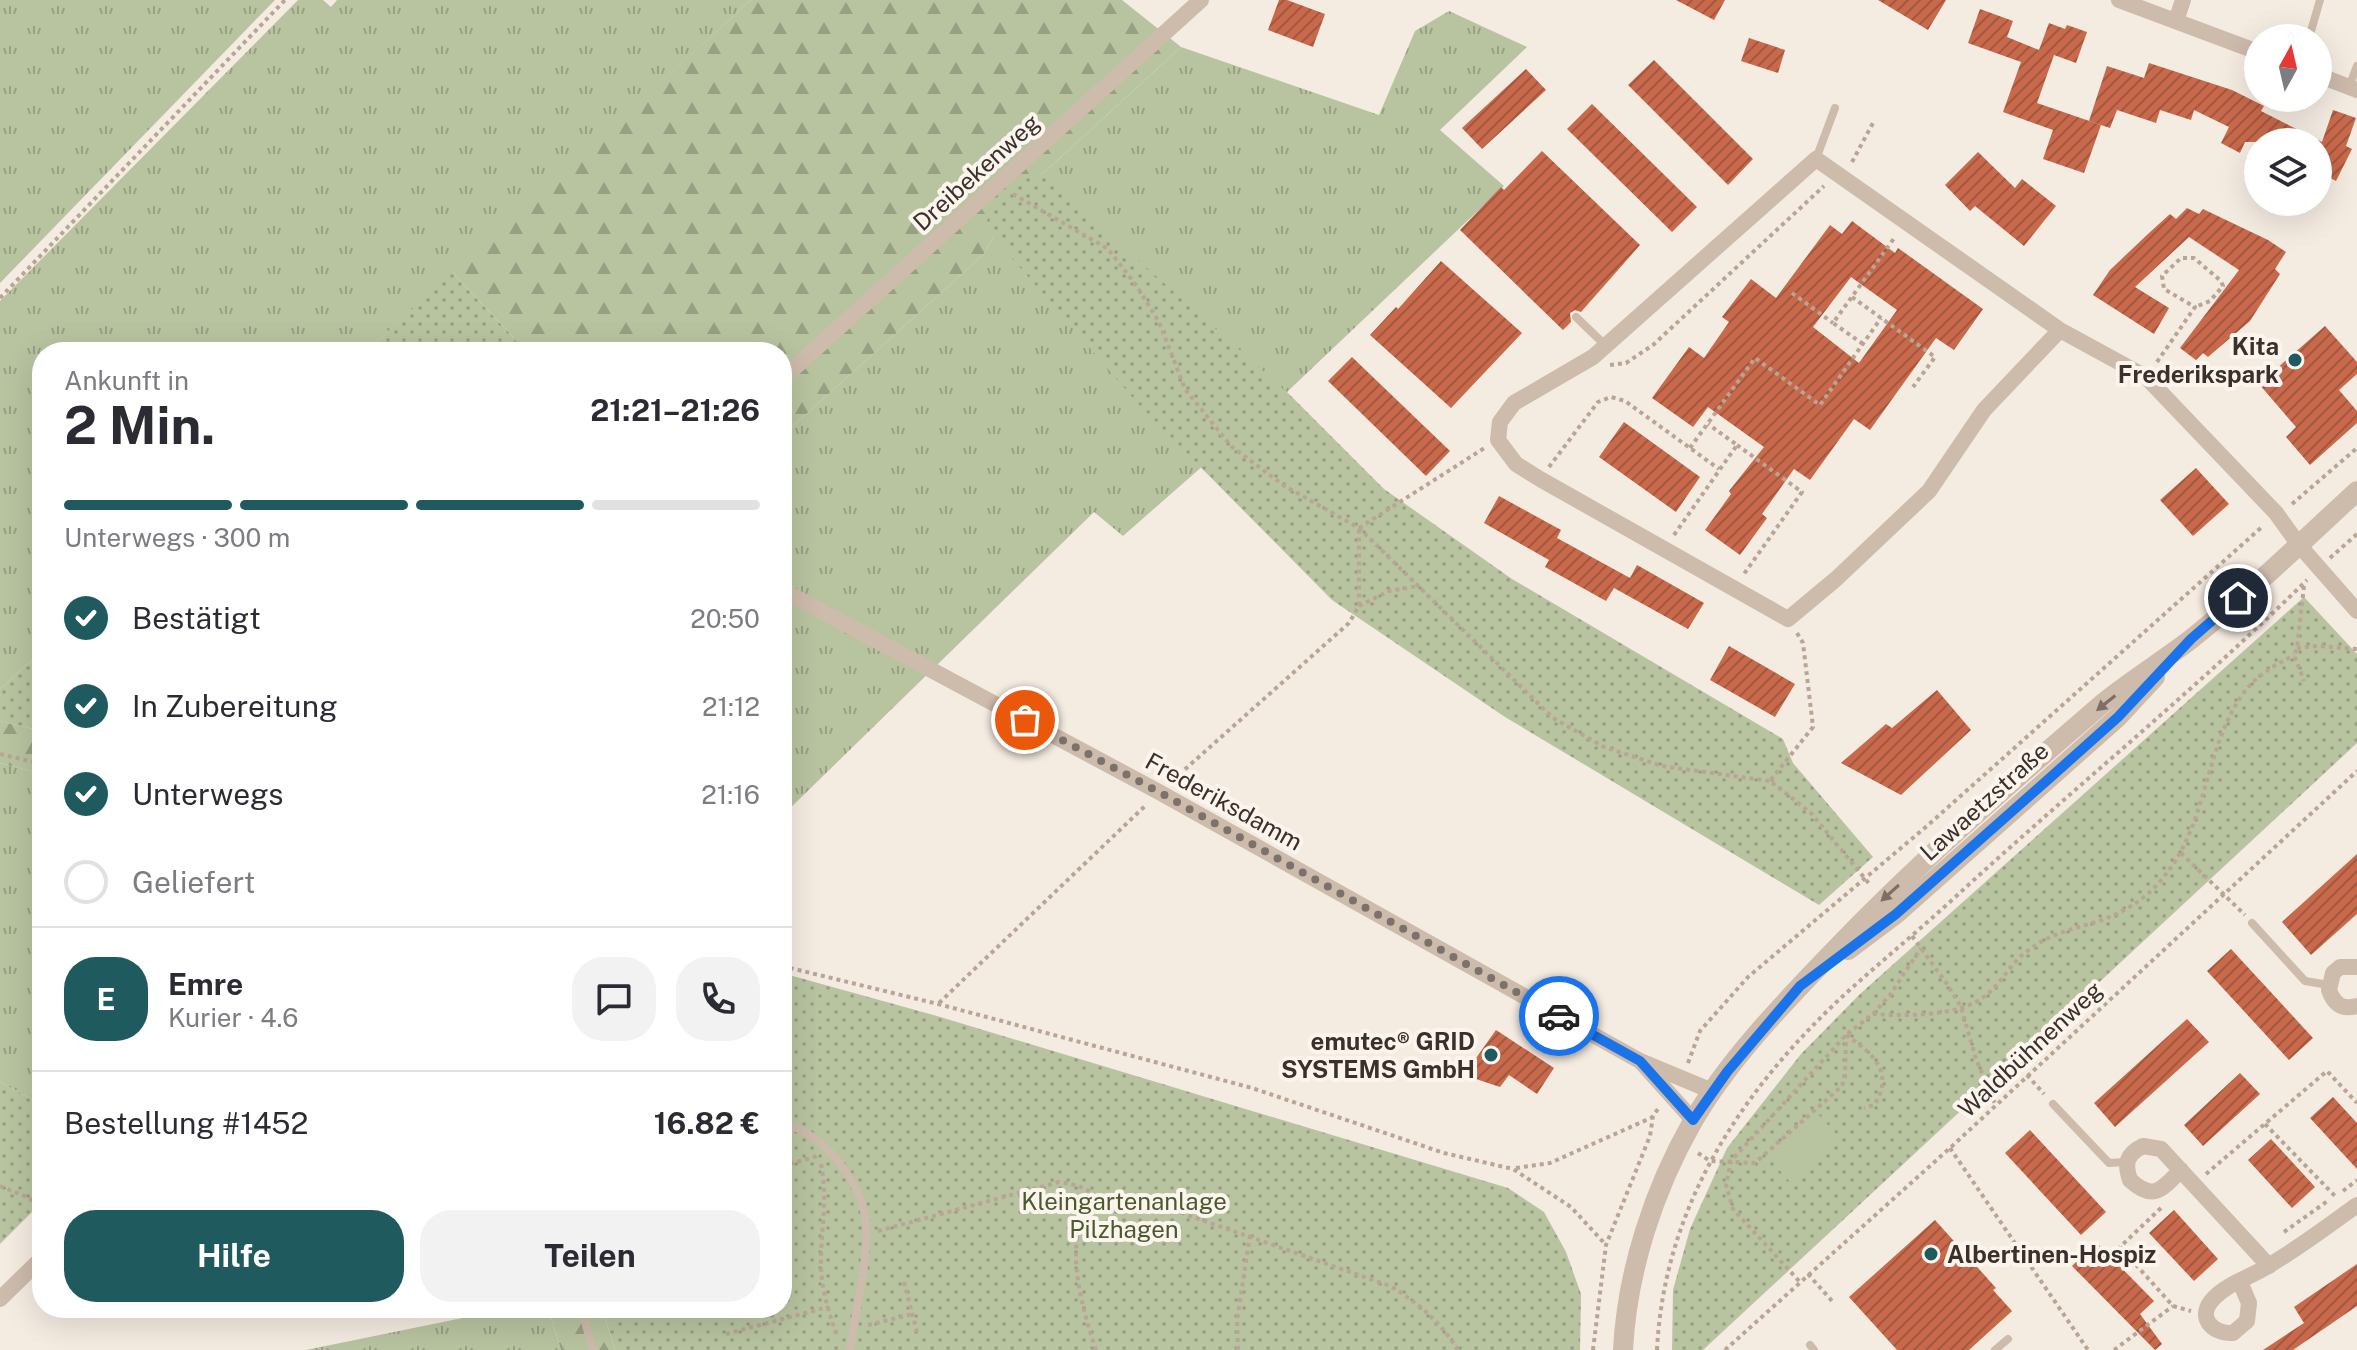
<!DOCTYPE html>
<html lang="de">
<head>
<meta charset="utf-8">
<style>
  :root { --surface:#fff; --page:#f2f2f3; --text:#2b2b33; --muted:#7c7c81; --line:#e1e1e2; --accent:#1f5a5e }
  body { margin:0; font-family:"Public Sans",sans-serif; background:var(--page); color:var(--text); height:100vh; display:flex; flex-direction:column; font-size:30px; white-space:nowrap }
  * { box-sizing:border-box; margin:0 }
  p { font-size:26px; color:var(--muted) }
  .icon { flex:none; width:44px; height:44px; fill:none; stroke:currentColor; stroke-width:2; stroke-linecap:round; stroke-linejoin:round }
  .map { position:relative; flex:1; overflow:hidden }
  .details { position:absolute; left:32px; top:342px; width:760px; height:976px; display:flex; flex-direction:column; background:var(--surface); border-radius:32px; box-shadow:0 8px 32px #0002 }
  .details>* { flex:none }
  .needle { width:52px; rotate:8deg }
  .tools { position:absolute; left:2244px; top:24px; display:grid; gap:16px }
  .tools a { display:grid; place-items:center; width:88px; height:88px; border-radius:50%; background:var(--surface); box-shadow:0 8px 32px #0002; font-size:40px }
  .pin { position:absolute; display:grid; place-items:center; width:68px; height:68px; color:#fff; margin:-34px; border:4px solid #fff; border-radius:50%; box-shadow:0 2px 8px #0007 }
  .courier { position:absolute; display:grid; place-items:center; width:80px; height:80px; margin:-40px; border:6px solid #1a73e8; border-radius:50%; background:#fff; color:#222; box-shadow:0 2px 10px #0007 }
  .overview em { font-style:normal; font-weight:700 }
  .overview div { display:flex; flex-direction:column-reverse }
  .overview { display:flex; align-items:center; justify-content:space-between; height:136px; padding:0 32px }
  h1 { font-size:52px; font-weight:700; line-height:60px }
  .bar { display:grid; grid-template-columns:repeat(4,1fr); gap:12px 8px; align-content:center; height:96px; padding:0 32px }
  .bar i { height:10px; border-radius:6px; background:var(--line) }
  .bar .current { background:var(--accent) }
  .bar p { grid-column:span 4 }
  .line { display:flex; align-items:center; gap:20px; padding:0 32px; border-top:2px solid var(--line) }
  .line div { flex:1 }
  .round { display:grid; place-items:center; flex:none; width:84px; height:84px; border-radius:32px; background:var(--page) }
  ol { padding:0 32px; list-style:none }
  li { display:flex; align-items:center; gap:24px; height:88px }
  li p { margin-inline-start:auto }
  li .icon { padding:8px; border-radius:50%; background:var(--accent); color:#fff; stroke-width:4 }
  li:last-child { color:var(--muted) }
  li i { width:44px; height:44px; border:4px solid var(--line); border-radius:50% }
  .button { display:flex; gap:16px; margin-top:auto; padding:16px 32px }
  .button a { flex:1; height:92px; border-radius:32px; background:var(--accent); color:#fff; font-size:32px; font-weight:700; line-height:92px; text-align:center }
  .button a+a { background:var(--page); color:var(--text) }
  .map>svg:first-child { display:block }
  .grass { fill:url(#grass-tufts) }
  .forest { fill:url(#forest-firs) }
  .park { fill:url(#park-dots) }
  .pitch { fill:#b8c4a0 }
  .building { fill:url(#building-hatch); fill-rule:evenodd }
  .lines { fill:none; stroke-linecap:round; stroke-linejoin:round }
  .path { stroke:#b9a596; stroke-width:4; stroke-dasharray:4 4; stroke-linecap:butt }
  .service { stroke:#cdbbac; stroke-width:8 }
  .minor { stroke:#cdbbac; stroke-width:16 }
  .tertiary { stroke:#cdbbac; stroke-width:20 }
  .oneway { fill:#7d6f65 }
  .done { stroke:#7c716b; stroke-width:8; stroke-dasharray:0 14.4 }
  .route { stroke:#1a73e8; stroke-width:10 }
  .poi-dot { fill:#1f5a5e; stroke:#fbf5ee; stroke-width:3 }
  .labels { text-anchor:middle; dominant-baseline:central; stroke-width:8; stroke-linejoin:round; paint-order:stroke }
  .street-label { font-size:24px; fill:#3b302b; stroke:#fbf5ee }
  .poi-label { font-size:24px; font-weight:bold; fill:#3b302b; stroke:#fbf5ee; text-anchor:end }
  .park-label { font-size:24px; fill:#4a5a2e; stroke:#fbf5ee }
</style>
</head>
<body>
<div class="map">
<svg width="2357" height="1350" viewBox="0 0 2357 1350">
  <defs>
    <pattern id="grass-tufts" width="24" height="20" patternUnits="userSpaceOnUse" patternTransform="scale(2)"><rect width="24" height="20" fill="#b8c4a0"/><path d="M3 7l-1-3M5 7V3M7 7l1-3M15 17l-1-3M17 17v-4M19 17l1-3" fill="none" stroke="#97a083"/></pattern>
    <pattern id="forest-firs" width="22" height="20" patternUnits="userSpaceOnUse" patternTransform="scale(2)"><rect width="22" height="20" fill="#b8c4a0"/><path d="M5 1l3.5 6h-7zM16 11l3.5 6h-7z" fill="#97a083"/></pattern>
    <pattern id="park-dots" width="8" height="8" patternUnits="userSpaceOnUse" patternTransform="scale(2)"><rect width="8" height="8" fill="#b8c4a0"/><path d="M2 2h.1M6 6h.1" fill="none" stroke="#97a083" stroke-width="1.8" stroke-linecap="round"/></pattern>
    <pattern id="building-hatch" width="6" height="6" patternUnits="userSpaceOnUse" patternTransform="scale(2)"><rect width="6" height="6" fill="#c8694b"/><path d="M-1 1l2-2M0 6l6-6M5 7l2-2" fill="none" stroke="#a4573f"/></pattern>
  </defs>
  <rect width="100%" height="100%" fill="#f4ebe1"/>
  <g class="grass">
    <polygon points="0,0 275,0 0,283"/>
    <polygon points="298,0 323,0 331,7 337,0 751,0 366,352 42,352 42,651 0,689 0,301"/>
    <polygon points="1449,11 1527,47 1440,130 1504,186 1287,392 1123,536 1094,512 782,816 782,436 984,254 1013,201 1181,47 1379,115 1415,31"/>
    <polygon points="0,763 42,774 42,1105 0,1082"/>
    <polygon points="511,1308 548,1308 561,1350 306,1350"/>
  </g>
  <g class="forest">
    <polygon points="751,0 1122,0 1181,47 1013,201 984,254 782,436 782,352 527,352 452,272"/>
    <polygon points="0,721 42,731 42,774 0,763"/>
    <polygon points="548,1308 602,1308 615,1350 561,1350"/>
  </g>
  <g class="park">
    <polygon points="1042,175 1287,392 1384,489 1512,579 1783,739 1793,763 1873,857 1819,905 1505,717 1332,600 1140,406 985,227 999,185"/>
    <polygon points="452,272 527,352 366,352"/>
    <polygon points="2304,597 2357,654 2357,743 1703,1350 1672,1350 1673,1290 1690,1229 1727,1148 1801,1054 1860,994"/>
    <polygon points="42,651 42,731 0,721 0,689"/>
    <polygon points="782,973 937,1016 1508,1188 1544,1212 1566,1252 1581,1294 1580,1350 615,1350 602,1308 782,1308"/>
    <polygon points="0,1082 42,1105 42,1202 0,1244"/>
  </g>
  <polygon class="pitch" points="1819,1115 1840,1138 1791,1183 1770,1159"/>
  <g class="building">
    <polygon points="1279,0 1287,0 1325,14 1313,47 1268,30"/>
    <polygon points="1676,0 1725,0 1714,20"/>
    <polygon points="1878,0 1946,0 1928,30"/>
    <polygon points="1980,9 2013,21 2007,37 2039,50 2049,23 2065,29 2067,25 2087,32 2076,63 2054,55 2037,103 2101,125 2084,173 2043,159 2053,130 2003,112 2021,62 1968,43"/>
    <polygon points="1749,38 1785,50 1778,73 1741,61"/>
    <polygon points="1654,60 1753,159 1728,185 1628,85"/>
    <polygon points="2149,63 2232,90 2264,106 2261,111 2322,142 2333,110 2356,118 2346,146 2352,149 2336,181 2318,172 2318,142 2245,142 2240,153 2221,143 2229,127 2194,110 2191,120 2160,110 2156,123 2117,110 2110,128 2089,121 2107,66 2144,78"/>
    <polygon points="1526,69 1546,90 1482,149 1462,128"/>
    <polygon points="1592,104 1697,207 1672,232 1567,129"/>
    <polygon points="1542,151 1640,245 1581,312 1575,310 1570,313 1571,322 1563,330 1460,230 1501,187 1504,190"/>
    <polygon points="1978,152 2015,188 2022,179 2056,206 2024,246 1975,206 1970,211 1945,185"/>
    <polygon points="2187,208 2199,214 2203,209 2268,240 2286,252 2275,269 2280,274 2250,321 2208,357 2203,353 2196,360 2180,348 2239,270 2189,237 2135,287 2169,308 2154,334 2093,295 2110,270 2149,233 2170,214 2176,219"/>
    <path d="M1852 221 1895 253 1898 248 1983 309 1954 350 1936 338 1870 430 1854 419 1810 480 1794 469 1762 514 1767 518 1740 555 1705 530 1731 494 1729 491 1764 447 1708 407 1693 427 1652 398 1689 347 1704 358 1729 322 1722 317 1751 279 1776 298 1830 225 1842 234ZM1851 277 1897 310 1859 363 1813 327Z"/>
    <polygon points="1441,261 1522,333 1451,408 1370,335 1396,307 1398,309"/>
    <polygon points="2325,326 2357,362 2357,374 2339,390 2357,411 2357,423 2310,465 2286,437 2296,427 2259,384"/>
    <polygon points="1352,357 1450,451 1426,476 1328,381"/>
    <polygon points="1624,422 1700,477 1676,512 1599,457"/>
    <polygon points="2196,468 2229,504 2193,536 2160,500"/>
    <polygon points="1499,496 1561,530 1557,538 1630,578 1637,565 1704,603 1688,629 1614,588 1606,601 1545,567 1549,560 1484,523"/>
    <polygon points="1729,646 1795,684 1775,717 1710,680"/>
    <polygon points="1937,690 1971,730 1901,795 1841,763 1886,724 1892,728"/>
    <polygon points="2357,854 2357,914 2311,955 2282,922"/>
    <polygon points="2231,949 2313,1038 2289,1060 2207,971"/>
    <polygon points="2187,1019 2209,1042 2115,1127 2094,1103"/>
    <polygon points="1496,1030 1554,1068 1537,1094 1509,1075 1500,1087 1464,1075"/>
    <polygon points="2240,1073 2260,1094 2203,1146 2184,1125"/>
    <polygon points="2333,1097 2357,1123 2357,1169 2310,1118"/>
    <polygon points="2030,1130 2106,1212 2081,1235 2005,1153"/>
    <polygon points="2271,1139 2315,1187 2292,1208 2248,1160"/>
    <polygon points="2174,1210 2218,1259 2194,1281 2149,1233"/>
    <polygon points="1935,1220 1996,1288 1993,1290 2012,1311 1969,1350 1897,1350 1849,1297"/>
    <polygon points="2096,1242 2154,1301 2140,1314 2162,1344 2155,1350 2072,1266"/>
    <polygon points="2357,1264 2357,1306 2293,1350 2263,1350 2304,1323 2294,1307"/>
  </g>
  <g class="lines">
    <g class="path">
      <polyline points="1852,162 1873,123"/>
      <polyline points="1013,194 1108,249 1136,285 1159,322 1185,389 1231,446 1283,485 1359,528 1553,718 1604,747 1662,766 1770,781"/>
      <polyline points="1792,293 1833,323"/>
      <polyline points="1852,297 1935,357 1913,387"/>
      <polyline points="0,298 285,0"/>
      <polyline points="1863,344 1833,323 1895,237"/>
      <polyline points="2157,362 2195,307 2164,289 2162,276 2181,258 2194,258 2221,281 2223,286 2210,301 2195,307"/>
      <polyline points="1610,365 1626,363 1653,345 1824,186"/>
      <polyline points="1737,445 1802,492 1744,574"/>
      <polyline points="1690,448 1755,358 1820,405 1881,318"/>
      <polyline points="1549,467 1598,402 1611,397 1625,401 1719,469"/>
      <polyline points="2292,504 2357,448"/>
      <polyline points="1359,528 1486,447"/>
      <polyline points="1674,535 1737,445 1708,424"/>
      <polyline points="2330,558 2357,534"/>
      <polyline points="2304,586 2297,648 2294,655 2304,681"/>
      <polyline points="1359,606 1389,591 1419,586"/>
      <polyline points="1797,633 1803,643 1813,727 1770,781 1811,813 1871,886"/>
      <polyline points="2297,648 2318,646 2357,649"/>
      <polyline points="0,754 42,764"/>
      <polyline points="1173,780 1349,623 1359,606 1359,528"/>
      <polyline points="2181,853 2245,915"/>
      <polyline points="1912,936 1947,984 1961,1007 1976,1059 1995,1104"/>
      <polyline points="782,966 938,1004 1252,1088 1444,1153 1513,1169 1571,1207 1606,1245"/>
      <polyline points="939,1003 1146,805"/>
      <path d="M1873 1014C1905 1016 1958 1017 1985 996 2001 984 2010 964 2026 952 2059 926 2088 929 2120 912 2139 903 2154 890 2166 874 2211 818 2205 732 2253 682 2265 670 2280 663 2294 655"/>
      <path d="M1846 1035C1873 1053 1895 1073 1874 1105L1864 1108"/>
      <polyline points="1688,1063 1700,1031 1748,977 1927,826 2263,526"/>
      <polyline points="2027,1075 2044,1094"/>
      <polyline points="2265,1124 2335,1196"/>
      <polyline points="1950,1148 2088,1350"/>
      <polyline points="1698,1153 1710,1161 1755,1163 1842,1086 1845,1077 1846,1035"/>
      <path d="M821 1164C828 1197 821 1230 821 1263 821 1289 829 1313 837 1336"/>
      <polyline points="782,1166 818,1156"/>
      <polyline points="1516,1168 1550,1163 1653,1117"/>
      <polyline points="2206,1174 2327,1071 2357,1103"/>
      <polyline points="0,1186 29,1198 42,1208"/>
      <polyline points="2343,1191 2357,1180"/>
      <polyline points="2161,1208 2120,1247 2173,1306 2191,1311"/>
      <path d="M878 1231 1059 1182C1078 1185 1090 1187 1100 1204"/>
      <polyline points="2284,1232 2329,1200"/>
      <polyline points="1808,1274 1832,1301"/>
      <polyline points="1799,1281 1733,1209 1726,1185 1731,1161 1846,1035 1873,1014 1890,995 1921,948"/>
      <polyline points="904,1282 917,1332"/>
      <polyline points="868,1325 913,1314"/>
      <polyline points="726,1334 828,1307"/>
      <path d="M1096 1350C1084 1314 1051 1212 1110 1201 1126 1198 1143 1202 1159 1205L1390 1286C1419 1303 1440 1322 1458 1350"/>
      <polyline points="1238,1350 1237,1321 1250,1235"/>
      <polyline points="1593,1350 1606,1245 1650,1136 1653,1116 1660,1106"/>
      <path d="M1657 1350C1664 1207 1741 1091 1843 996 1879 963 1916 933 1952 900 2069 792 2193 692 2307 580"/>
      <polyline points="1725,1350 1950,1148 2357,771"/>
      <polyline points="2114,1350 2173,1306"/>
    </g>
    <g class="service">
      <polyline points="2309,38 2320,0"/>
      <polyline points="2349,87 2357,66"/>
      <polyline points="1816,159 1835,108"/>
      <polyline points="1576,317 1605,345"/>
      <polyline points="2252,923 2305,981 2329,985"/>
      <polyline points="2053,1104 2109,1163 2126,1162"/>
      <path d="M782 1123C806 1130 822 1141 837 1160 850 1176 861 1195 865 1215 871 1249 855 1314 850 1350"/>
      <polyline points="581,1308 593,1350"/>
      <polyline points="1810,1345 1814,1350"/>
      <polyline points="1995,1350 2008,1339"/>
    </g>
    <g class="minor">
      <polyline points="2119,0 2258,52"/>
      <polyline points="2176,21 2183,0"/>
      <polyline points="2318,75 2357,90"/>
      <polyline points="2060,330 1984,410 1929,491 1836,579 1788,619 1540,479 1516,464 1498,440 1500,422 1514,403 1593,357 1816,159 2060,330 2146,377 2276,513 2299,545 2357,611"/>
      <polyline points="782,379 1201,0"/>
      <polyline points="782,590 1159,792 1640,1061 1712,1091"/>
      <path d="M2357 967H2340L2333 973 2329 990C2334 1004 2342 1010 2357 1006"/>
      <polyline points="1641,1062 1693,1120"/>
      <path d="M2181 1170C2162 1189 2154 1202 2130 1180 2124 1163 2127 1154 2143 1146L2161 1149 2269 1266"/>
      <path d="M2240 1282 2249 1303 2247 1321 2233 1333C2211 1334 2196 1316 2214 1298 2228 1283 2251 1277 2268 1266 2299 1248 2328 1226 2357 1205"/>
      <polyline points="0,1299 42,1258"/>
    </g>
    <g class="tertiary">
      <polyline points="1848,950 1896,914 2118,717 2155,677"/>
      <path d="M1623 1350C1627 1271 1654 1189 1693 1121 1728 1061 1779 1008 1827 958 1912 868 2008 785 2102 704 2130 681 2161 662 2190 640 2248 594 2302 542 2357 491"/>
    </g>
  </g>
  <defs><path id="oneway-solid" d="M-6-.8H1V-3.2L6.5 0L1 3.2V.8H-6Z" transform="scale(2)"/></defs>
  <g class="oneway">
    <use href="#oneway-solid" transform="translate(2106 703) rotate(141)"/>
    <use href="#oneway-solid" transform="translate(1890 893) rotate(138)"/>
  </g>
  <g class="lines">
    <polyline class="done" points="1025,720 1159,792 1559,1016"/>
    <polyline class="route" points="1559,1016 1640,1061 1693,1120 1727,1072 1800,986 1896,914 2052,776 2118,717 2191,639 2238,598"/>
  </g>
  <g class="poi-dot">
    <circle cx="2295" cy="360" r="8"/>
    <circle cx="1491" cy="1055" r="8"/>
    <circle cx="1931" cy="1254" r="8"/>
  </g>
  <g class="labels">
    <g class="street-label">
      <text transform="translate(976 172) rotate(-42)">Dreibekenweg</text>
      <text transform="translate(1224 801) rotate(29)">Frederiksdamm</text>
      <text transform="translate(1984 801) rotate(-42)">Lawaetzstraße</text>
      <text transform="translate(2030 1049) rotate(-43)">Waldbühnenweg</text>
    </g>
    <g class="poi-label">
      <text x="2279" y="346">Kita<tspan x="2279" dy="28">Frederikspark</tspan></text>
      <text x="1475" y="1041">emutec® GRID<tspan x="1475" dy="28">SYSTEMS GmbH</tspan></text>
      <text x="1947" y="1254" text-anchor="start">Albertinen-Hospiz</text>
    </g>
    <g class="park-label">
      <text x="1124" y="1201">Kleingartenanlage<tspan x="1124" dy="28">Pilzhagen</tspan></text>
    </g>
  </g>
</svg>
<div class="tools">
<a><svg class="needle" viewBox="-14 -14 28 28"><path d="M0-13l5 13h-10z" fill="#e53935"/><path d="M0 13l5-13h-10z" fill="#7c7c81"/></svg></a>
<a><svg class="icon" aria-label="layers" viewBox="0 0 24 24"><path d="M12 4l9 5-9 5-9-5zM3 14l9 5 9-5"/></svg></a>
</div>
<div class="pin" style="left:1025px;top:720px;background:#ea580c"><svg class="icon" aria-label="bag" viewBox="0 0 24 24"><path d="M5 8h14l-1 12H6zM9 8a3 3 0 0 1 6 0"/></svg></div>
<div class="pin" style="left:2238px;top:598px;background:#1f2937"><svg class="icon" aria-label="home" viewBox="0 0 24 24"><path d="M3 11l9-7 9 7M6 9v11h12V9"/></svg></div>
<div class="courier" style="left:1559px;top:1016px"><svg class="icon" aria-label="car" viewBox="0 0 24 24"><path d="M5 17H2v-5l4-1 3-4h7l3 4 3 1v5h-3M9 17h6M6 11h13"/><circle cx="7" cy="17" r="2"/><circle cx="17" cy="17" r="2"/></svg></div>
<section class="details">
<div class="overview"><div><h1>2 Min.</h1><p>Ankunft in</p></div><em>21:21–21:26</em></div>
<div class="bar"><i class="current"></i><i class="current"></i><i class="current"></i><i></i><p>Unterwegs · 300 m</p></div>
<ol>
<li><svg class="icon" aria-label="check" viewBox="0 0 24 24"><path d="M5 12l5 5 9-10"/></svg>Bestätigt<p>20:50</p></li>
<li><svg class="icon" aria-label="check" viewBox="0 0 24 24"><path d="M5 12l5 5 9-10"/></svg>In Zubereitung<p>21:12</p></li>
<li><svg class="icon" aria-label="check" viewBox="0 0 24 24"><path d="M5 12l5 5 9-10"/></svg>Unterwegs<p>21:16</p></li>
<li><i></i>Geliefert</li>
</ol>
<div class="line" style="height:144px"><b class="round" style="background:var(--accent);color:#fff">E</b><div><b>Emre</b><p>Kurier · 4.6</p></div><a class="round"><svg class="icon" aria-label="chat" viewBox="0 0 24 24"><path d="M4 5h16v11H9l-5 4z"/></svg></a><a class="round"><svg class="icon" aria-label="phone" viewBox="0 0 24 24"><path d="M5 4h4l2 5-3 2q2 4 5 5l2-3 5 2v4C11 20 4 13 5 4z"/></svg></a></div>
<div class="line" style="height:104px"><div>Bestellung #1452</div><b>16.82 €</b></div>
<div class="button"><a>Hilfe</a><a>Teilen</a></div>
</section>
</div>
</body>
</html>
